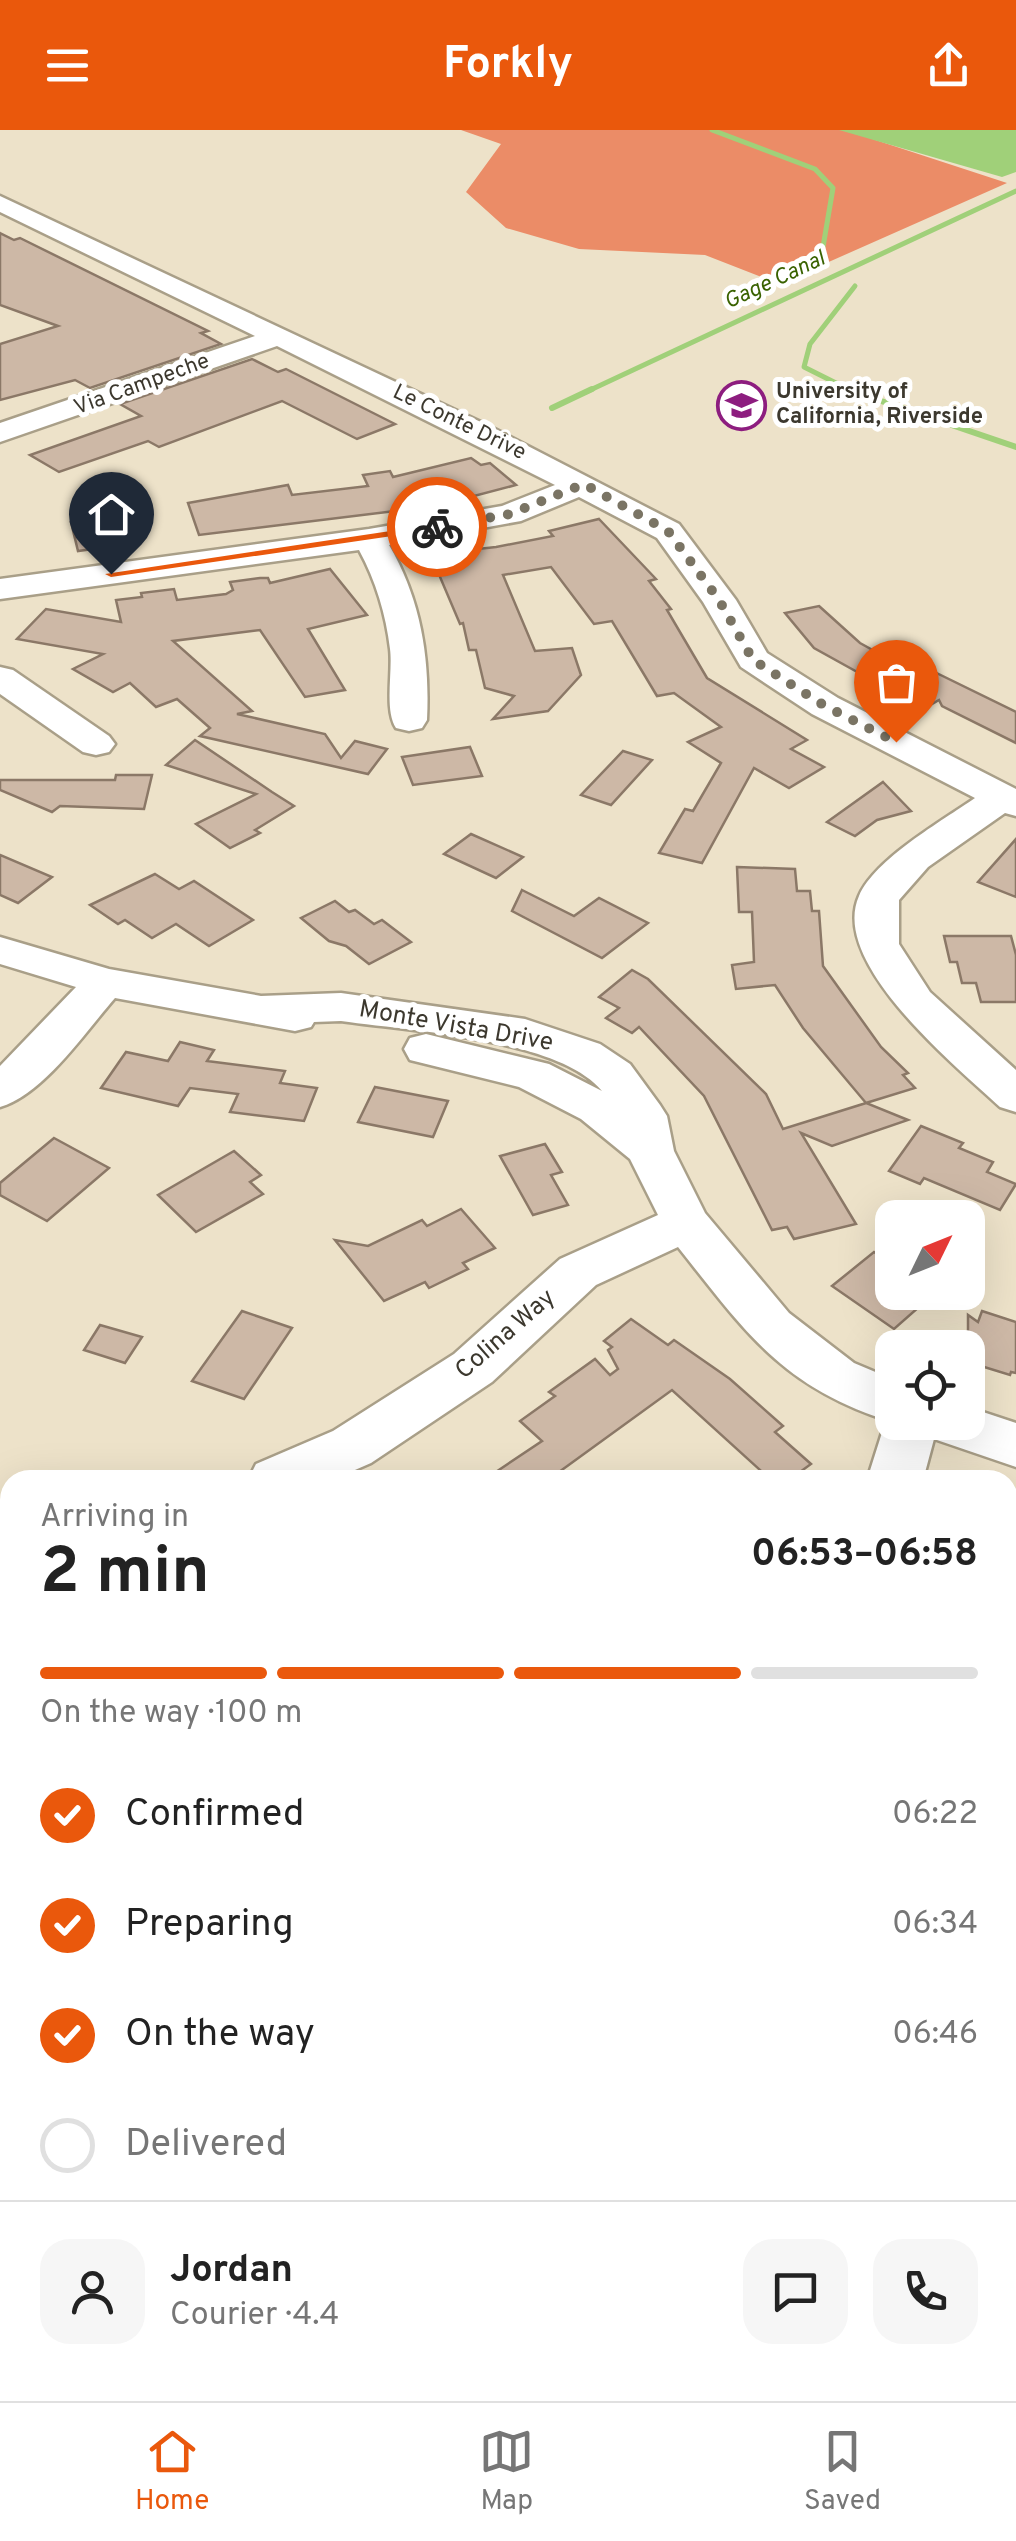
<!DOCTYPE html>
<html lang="en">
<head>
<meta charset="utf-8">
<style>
  :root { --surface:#fff; --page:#f6f6f6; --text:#222; --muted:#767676; --line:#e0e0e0; --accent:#ea580c }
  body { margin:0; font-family:Overpass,sans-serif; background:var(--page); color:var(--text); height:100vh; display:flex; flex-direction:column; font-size:38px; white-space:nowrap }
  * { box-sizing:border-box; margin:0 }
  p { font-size:32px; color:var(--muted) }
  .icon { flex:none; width:55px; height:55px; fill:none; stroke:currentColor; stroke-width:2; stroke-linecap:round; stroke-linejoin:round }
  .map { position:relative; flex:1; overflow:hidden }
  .drawer { position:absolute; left:0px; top:1340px; width:1018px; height:932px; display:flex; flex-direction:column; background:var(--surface); border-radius:30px 30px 0 0; box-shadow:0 10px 40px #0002 }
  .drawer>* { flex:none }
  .needle { width:65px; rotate:47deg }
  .tools { position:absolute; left:875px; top:1070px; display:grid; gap:20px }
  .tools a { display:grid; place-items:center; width:110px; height:110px; border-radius:20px; background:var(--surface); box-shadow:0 10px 40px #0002; font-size:50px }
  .pin { position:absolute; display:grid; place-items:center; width:85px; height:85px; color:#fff; margin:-102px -42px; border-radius:50% 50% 50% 0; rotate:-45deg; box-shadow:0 0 10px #0007 }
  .pin .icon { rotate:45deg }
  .courier { position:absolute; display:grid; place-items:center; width:100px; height:100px; margin:-50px; border:8px solid #ea580c; border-radius:50%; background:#fff; color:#222; box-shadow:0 2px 12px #0007 }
  .head em { font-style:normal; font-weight:700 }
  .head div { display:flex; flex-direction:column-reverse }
  .head { display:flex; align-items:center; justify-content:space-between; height:170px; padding:0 40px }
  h1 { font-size:65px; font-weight:700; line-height:75px }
  .bar { display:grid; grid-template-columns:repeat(4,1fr); gap:15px 10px; align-content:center; height:120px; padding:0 40px }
  .bar i { height:12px; border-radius:8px; background:var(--line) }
  .bar .selected { background:var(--accent) }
  .bar p { grid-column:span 4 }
  .line { display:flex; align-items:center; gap:25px; padding:0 40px; border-top:2px solid var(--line) }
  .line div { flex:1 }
  .round { display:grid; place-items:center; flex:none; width:105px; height:105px; border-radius:30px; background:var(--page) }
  ol { padding:0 40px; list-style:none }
  li { display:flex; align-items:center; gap:30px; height:110px }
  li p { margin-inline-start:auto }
  li .icon { padding:10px; border-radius:50%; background:var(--accent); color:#fff; stroke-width:4 }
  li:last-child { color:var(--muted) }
  li i { width:55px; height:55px; border:5px solid var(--line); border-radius:50% }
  header { display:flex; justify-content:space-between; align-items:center; height:130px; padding:0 40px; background:var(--accent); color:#fff; font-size:45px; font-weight:700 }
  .tab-bar { display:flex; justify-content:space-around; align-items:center; height:140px; border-top:2px solid var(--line); background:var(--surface); font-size:28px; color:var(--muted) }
  .tab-bar a { display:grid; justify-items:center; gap:5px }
  .tab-bar .selected { color:var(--accent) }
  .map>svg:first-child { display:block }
  .forest { fill:#eb8c67 }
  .water { fill:#a0d079 }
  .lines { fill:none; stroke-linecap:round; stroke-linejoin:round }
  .stream-far1 { stroke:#a0d079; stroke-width:5 }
  .stream { stroke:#a0d079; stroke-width:6 }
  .building { fill:#cdb8a6; stroke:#8b7867; stroke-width:2.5 }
  .minor-casing { stroke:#a99f88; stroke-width:5 }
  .minor { fill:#fff; fill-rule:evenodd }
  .route { fill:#ea580c }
  .done { stroke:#7a7464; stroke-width:10; stroke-dasharray:0 18 }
  .labels { text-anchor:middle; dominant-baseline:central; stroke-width:10; stroke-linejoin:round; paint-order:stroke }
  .far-water-label { font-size:22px; font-style:italic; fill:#396200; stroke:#fff }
  .far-street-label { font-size:22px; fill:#3c382e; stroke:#fff }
  .far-poi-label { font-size:22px; font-weight:bold; fill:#3c382e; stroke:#fff; text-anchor:start }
  .street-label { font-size:25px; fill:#3c382e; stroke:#fff }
</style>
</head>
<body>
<header><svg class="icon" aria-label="menu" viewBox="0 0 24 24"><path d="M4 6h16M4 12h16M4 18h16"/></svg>Forkly<svg class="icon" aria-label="share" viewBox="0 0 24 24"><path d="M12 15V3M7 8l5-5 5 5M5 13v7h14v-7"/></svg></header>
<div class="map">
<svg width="1016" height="2271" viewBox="0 0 1016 2271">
  <rect width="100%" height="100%" fill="#ede2c9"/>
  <polygon class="forest" points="461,0 845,0 1007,53 779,154 705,125 579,119 506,98 466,62 501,14"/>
  <polygon class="water" points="839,0 1016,0 1016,42 1002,47"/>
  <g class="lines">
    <g class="stream-far1">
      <polyline points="712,0 815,39 833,58 823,117"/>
      <polyline points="586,262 1016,61"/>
      <polyline points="854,262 804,237 810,214 855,156"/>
    </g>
    <g class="stream">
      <polyline points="846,259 1016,317"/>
      <polyline points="552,278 592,259"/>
    </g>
  </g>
  <g class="building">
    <polygon points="0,103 14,110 20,108 208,201 201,203 221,214 90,258 75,250 0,270 0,214 58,196 0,175"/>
    <polygon points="252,229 278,242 286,239 395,294 357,309 282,271 159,317 148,311 59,342 30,325 141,286 120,274"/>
    <polygon points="471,328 481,335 490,333 516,355 436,376 199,405 188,373 288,355 292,365 368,356 363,345 390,341 393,347"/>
    <polygon points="100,389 107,417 78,421 71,392"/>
    <polygon points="599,389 656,449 649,451 671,479 667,480 707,548 807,610 791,619 824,637 789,658 754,638 702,733 659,723 685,679 693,681 721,633 688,612 721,597 674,563 657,566 612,491 594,494 551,437 503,445 535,521 572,518 581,545 548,581 493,589 514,566 485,558 476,520 469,520 463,493 460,494 429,421 458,416 460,421 496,417 553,406 549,401"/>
    <polygon points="330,439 367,485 308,499 345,560 305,567 260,500 173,511 252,581 237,584 325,604 341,628 355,611 387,619 368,644 200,606 210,598 177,569 156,577 130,553 113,562 73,539 103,524 17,509 46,479 121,492 116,470 142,467 141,463 174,459 177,470 226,464 233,460 230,452 260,448 268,448 270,453"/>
    <polygon points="819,476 860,513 925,549 914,532 1016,582 1016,613 942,576 939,570 920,581 863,551 868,548 814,518 785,483"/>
    <polygon points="195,610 272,662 294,676 255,700 260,703 230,718 196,694 256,664 166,635"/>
    <polygon points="470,617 482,646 413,655 402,627"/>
    <polygon points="623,621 652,630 611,675 581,665"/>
    <polygon points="116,645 152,645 144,679 60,676 52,682 0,660 0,650 115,650"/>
    <polygon points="883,652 911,681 877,690 855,706 827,692"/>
    <polygon points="471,704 523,727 496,748 444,724"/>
    <polygon points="1016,709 1016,767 978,752"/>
    <polygon points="0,725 52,747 18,773 0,765"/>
    <polygon points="737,737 795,739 797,761 810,761 812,781 819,781 823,836 881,917 908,943 903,945 915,958 866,973 908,990 832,1016 801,1003 856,1094 794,1109 787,1097 772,1100 704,966 639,897 632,903 606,888 619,878 599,867 632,840 648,849 766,964 783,999 866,973 803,898 775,855 736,859 732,835 754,832 752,782 739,782"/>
    <polygon points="155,744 179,759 194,751 253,790 209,816 176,794 152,808 125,790 118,794 90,775"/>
    <polygon points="522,760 574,786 599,768 648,793 602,828 512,781"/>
    <polygon points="335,771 349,782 355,780 374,794 382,790 411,812 369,834 346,816 329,811 301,788"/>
    <polygon points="944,806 1011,806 1016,825 1016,872 981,872 976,853 962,853 957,832 950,832"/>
    <polygon points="180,912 214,920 207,931 285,941 280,953 317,958 304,991 230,982 238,964 190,958 178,976 101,958 126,922 168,931"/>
    <polygon points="375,957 448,971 433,1007 358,992"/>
    <polygon points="921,996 963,1013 959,1018 993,1032 987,1042 1016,1054 1000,1080 924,1048 920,1054 889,1041"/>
    <polygon points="54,1008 109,1038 47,1091 0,1065 0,1053"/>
    <polygon points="545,1014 562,1042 551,1045 568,1075 533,1085 500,1026"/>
    <polygon points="234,1021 261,1045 250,1052 263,1064 196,1102 158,1065"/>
    <polygon points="461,1079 495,1118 463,1133 468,1139 429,1158 425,1152 384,1171 335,1110 368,1116 422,1090 427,1096"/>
    <polygon points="874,1122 892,1134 892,1162 936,1162 894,1199 832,1156"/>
    <polygon points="242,1181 292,1198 244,1269 192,1251"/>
    <polygon points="982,1181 1016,1192 1016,1243 1011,1242 1010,1245 968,1232 968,1185 978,1192"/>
    <polygon points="631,1189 668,1215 674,1210 730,1249 783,1296 775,1302 811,1334 789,1350 771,1350 672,1260 548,1350 484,1350 542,1311 520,1291 555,1266 549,1262 595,1229 610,1245 618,1239 608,1220 612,1217 604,1211"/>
    <polygon points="100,1195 142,1207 125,1233 84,1220"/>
  </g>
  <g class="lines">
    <defs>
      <g id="minor">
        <path d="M0 66 485 294 679 394 736 470 767 523 838 568 1016 659V686L1005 683 928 737 899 770V814L930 862 1016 940V982L1000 977C956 936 829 833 859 766 875 729 942 691 975 668L812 584 741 537 703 472 657 408 579 367 521 391 389 415C421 470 430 528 427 590L422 598 409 601 396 598C384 580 393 541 390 519 386 485 376 451 359 420L0 469V449L369 399 502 376 555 355 277 216 0 312V293L255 206 0 82Z"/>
        <polygon points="0,537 13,540 109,606 115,614 109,622 96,625 83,622 0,564"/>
        <path d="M0 807 109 839 261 866 341 863 525 889 600 914 630 934 660 975 667 986 674 1021 705 1083 789 1183 854 1233 892 1249V1292H968V1277L1016 1293V1337L934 1309 923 1350H867L886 1290C781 1256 744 1200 678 1117L596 1155 492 1252 371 1333 332 1350H248L256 1334 333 1301 454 1224 560 1129 658 1085 630 1029 581 989 519 957 410 930 404 919 410 908 426 904 549 934 602 961C558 908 408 901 341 891L314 892 311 897 295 901 115 868C86 901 43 965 0 977V936L76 857 0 834Z"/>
        <polygon points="10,1504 10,1562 0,1566 0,1507"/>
        <polygon points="1016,2198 1016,2271 993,2271 979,2262 1008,2262 1008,2201"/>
      </g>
    </defs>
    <use href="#minor" class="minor-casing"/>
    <use href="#minor" class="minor"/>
  </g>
  <polygon class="route" points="437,394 440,399 111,447 105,444"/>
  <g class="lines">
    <polyline class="done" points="437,397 510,384 584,354 668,401 719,470 753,530 825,576 896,612"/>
  </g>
  <defs>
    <symbol id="university-ring" viewBox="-11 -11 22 22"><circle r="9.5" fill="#fff" stroke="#8d1d7f" stroke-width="1.5"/><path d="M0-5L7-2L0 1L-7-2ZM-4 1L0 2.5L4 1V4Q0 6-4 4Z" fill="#8d1d7f"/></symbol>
  </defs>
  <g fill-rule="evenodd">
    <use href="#university-ring" x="714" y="248" width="55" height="55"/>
  </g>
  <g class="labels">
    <g class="far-water-label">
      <text transform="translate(775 151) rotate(-25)">Gage Canal</text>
    </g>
    <g class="far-street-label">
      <text transform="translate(142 255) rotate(-20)">Via Campeche</text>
      <text transform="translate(459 293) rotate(26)">Le Conte Drive</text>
    </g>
    <g class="far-poi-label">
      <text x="776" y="262">University of<tspan x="776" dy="25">California, Riverside</tspan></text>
    </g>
    <g class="street-label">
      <text transform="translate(456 897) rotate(10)">Monte Vista Drive</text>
      <text transform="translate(506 1205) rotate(-41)">Colina Way</text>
    </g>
  </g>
</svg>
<div class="tools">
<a><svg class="needle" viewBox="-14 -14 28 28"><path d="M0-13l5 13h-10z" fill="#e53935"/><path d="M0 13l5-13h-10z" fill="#767676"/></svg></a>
<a><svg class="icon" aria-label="locate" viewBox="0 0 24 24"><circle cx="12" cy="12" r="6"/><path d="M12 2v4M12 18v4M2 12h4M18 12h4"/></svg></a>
</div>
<div class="pin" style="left:896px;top:612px;background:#ea580c"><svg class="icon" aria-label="bag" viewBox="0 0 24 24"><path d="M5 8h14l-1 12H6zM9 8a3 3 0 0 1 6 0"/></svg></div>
<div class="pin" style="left:111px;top:444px;background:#1f2937"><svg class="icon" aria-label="home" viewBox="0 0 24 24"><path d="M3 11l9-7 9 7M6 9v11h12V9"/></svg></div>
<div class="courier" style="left:437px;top:397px"><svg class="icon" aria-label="bike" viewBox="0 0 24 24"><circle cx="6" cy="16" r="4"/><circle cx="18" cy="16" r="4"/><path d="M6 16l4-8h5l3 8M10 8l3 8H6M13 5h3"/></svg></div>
<section class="drawer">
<div class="head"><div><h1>2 min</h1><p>Arriving in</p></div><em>06:53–06:58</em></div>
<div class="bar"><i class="selected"></i><i class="selected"></i><i class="selected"></i><i></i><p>On the way · 100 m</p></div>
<ol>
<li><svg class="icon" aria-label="check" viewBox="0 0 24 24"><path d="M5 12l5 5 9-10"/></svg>Confirmed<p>06:22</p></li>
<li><svg class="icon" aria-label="check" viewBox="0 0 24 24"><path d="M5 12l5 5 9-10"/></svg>Preparing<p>06:34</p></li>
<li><svg class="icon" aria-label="check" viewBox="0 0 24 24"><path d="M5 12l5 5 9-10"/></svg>On the way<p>06:46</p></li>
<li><i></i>Delivered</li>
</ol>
<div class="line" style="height:180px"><a class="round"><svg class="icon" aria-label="person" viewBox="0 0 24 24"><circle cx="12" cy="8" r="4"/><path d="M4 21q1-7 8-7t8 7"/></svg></a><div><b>Jordan</b><p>Courier · 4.4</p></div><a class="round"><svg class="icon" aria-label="chat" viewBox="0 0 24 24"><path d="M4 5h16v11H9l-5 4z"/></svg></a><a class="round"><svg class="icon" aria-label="phone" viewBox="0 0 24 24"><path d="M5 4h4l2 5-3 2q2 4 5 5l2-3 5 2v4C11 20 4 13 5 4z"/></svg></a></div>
</section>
</div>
<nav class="tab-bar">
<a class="selected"><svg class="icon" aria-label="home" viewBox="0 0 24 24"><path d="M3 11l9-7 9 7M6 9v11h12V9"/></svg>Home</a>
<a><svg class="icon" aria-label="map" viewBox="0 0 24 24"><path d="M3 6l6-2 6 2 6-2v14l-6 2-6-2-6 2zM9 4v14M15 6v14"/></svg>Map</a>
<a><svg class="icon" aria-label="saved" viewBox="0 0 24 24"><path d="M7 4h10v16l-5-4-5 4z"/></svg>Saved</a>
</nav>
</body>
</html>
